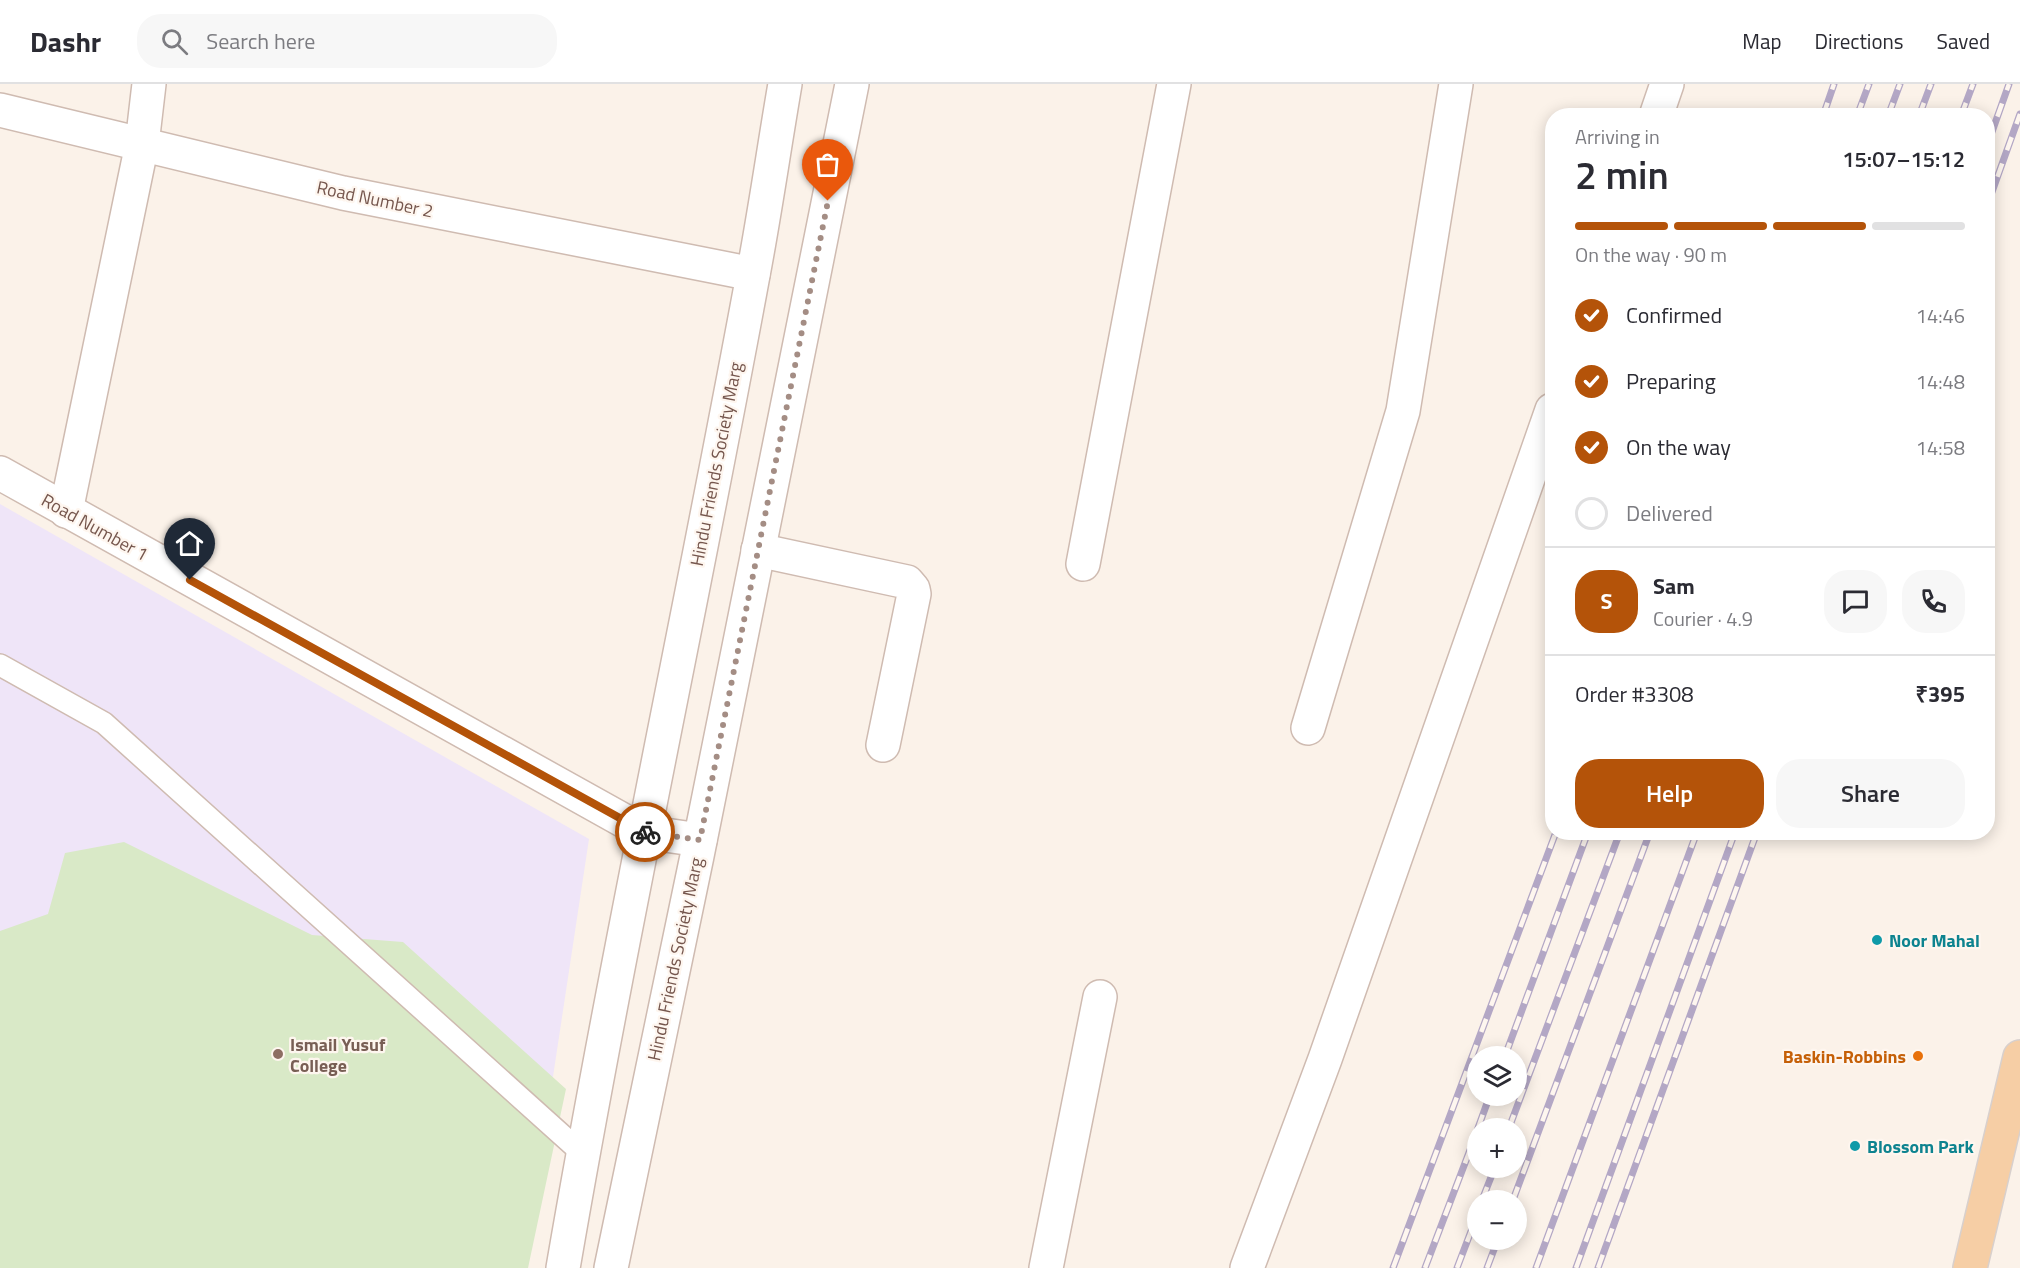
<!DOCTYPE html>
<html lang="en">
<head>
<meta charset="utf-8">
<style>
  :root { --surface:#fff; --page:#f7f7f7; --text:#2b2b33; --muted:#7c7c81; --line:#e1e1e2; --accent:#b45309 }
  body { margin:0; font-family:"Titillium Web",sans-serif; background:var(--page); color:var(--text); height:100vh; display:flex; flex-direction:column; font-size:22px; white-space:nowrap }
  * { box-sizing:border-box; margin:0 }
  p { font-size:20px; color:var(--muted) }
  .icon { flex:none; width:33px; height:33px; fill:none; stroke:currentColor; stroke-width:2; stroke-linecap:round; stroke-linejoin:round }
  .map { position:relative; flex:1; overflow:hidden }
  .sheet { position:absolute; left:1545px; top:24px; width:450px; height:732px; display:flex; flex-direction:column; background:var(--surface); border-radius:24px; box-shadow:0 3px 15px #0003 }
  .sheet>* { flex:none }
  .controls { position:absolute; left:1467px; top:962px; display:grid; gap:12px }
  .controls a { display:grid; place-items:center; width:60px; height:60px; border-radius:50%; background:var(--surface); box-shadow:0 3px 15px #0003; font-size:30px }
  .pin { position:absolute; display:grid; place-items:center; width:51px; height:51px; color:#fff; margin:-62px -26px; border-radius:50% 50% 50% 0; rotate:-45deg; box-shadow:0 0 6px #0007 }
  .pin .icon { rotate:45deg }
  .courier { position:absolute; display:grid; place-items:center; width:60px; height:60px; margin:-30px; border:4px solid #b45309; border-radius:50%; background:#fff; color:#222; box-shadow:0 2px 8px #0007 }
  .summary em { font-style:normal; font-weight:600 }
  .summary div { display:flex; flex-direction:column-reverse }
  .summary { display:flex; align-items:center; justify-content:space-between; height:102px; padding:0 30px }
  h1 { font-size:39px; font-weight:600; line-height:45px }
  .bar { display:grid; grid-template-columns:repeat(4,1fr); gap:9px 6px; align-content:center; height:72px; padding:0 30px }
  .bar i { height:8px; border-radius:4px; background:var(--line) }
  .bar .active { background:var(--accent) }
  .bar p { grid-column:span 4 }
  .line { display:flex; align-items:center; gap:15px; padding:0 30px; border-top:2px solid var(--line) }
  .line div { flex:1 }
  .round { display:grid; place-items:center; flex:none; width:63px; height:63px; border-radius:24px; background:var(--page) }
  ol { padding:0 30px; list-style:none }
  li { display:flex; align-items:center; gap:18px; height:66px }
  li p { margin-inline-start:auto }
  li .icon { padding:6px; border-radius:50%; background:var(--accent); color:#fff; stroke-width:4 }
  li:last-child { color:var(--muted) }
  li i { width:33px; height:33px; border:3px solid var(--line); border-radius:50% }
  .cta { display:flex; gap:12px; margin-top:auto; padding:12px 30px }
  .cta a { flex:1; height:69px; border-radius:24px; background:var(--accent); color:#fff; font-size:24px; font-weight:600; line-height:69px; text-align:center }
  .cta a+a { background:var(--page); color:var(--text) }
  header { display:flex; align-items:center; gap:36px; box-sizing:border-box; height:84px; padding:0 30px; background:var(--surface); border-bottom:2px solid var(--line) }
  header strong { font-size:28px }
  nav { display:flex; gap:33px; margin-inline-start:auto; font-size:21px }
  .search { width:420px; height:54px; background:var(--page); display:flex; align-items:center; gap:15px; box-sizing:border-box; padding:0 21px; border-radius:24px; color:var(--muted); font-size:22px }
  .map>svg:first-child { display:block }
  .education { fill:#efe5f8 }
  .green { fill:#d9e9c7 }
  .lines { fill:none; stroke-linecap:round; stroke-linejoin:round }
  .service-casing { stroke:#cfbbb1; stroke-width:24 }
  .minor-casing { stroke:#cfbbb1; stroke-width:36 }
  .tertiary-casing { stroke:#cfbbb1; stroke-width:36 }
  .primary-casing { stroke:#d8d0cd; stroke-width:36 }
  .service { stroke:#fff; stroke-width:21 }
  .minor { stroke:#fff; stroke-width:33 }
  .tertiary { stroke:#fff; stroke-width:33 }
  .primary { stroke:#f6cea5; stroke-width:33 }
  .rail-casing { stroke:#b3a7c5; stroke-width:7 }
  .rail { stroke:#fef6ef; stroke-width:4.5; stroke-dasharray:14; stroke-linecap:butt }
  .done { stroke:#a48d84; stroke-width:6; stroke-dasharray:0 10.8 }
  .route { stroke:#b45309; stroke-width:8 }
  .culture-dot { fill:#0f9aa8; stroke:#fef6ef; stroke-width:2 }
  .education-dot { fill:#8d6e63; stroke:#fef6ef; stroke-width:2 }
  .food-dot { fill:#e8710a; stroke:#fef6ef; stroke-width:2 }
  .labels { text-anchor:middle; dominant-baseline:central; stroke-width:4.5; stroke-linejoin:round; paint-order:stroke }
  .street-label { font-size:18px; fill:#75564d; stroke:#fef6ef }
  .culture-label { font-size:18px; font-weight:bold; fill:#0d838f; stroke:#fef6ef; text-anchor:start }
  .education-label { font-size:18px; font-weight:bold; fill:#785e54; stroke:#fef6ef; text-anchor:start }
  .food-label { font-size:18px; font-weight:bold; fill:#c56008; stroke:#fef6ef; text-anchor:end }
</style>
</head>
<body>
<header>
<strong>Dashr</strong>
<div class="search"><svg class="icon" aria-label="search" viewBox="0 0 24 24"><circle cx="10" cy="10" r="6"/><path d="M15 15l6 6"/></svg>Search here</div>
<nav><a>Map</a><a>Directions</a><a>Saved</a></nav>
</header>
<div class="map">
<svg width="2020" height="1184" viewBox="0 0 2020 1184">
  <rect width="100%" height="100%" fill="#fbf2e9"/>
  <polygon class="education" points="0,420 589,755 524,1184 0,1184"/>
  <polygon class="green" points="124,758 312,851 403,858 566,1005 528,1184 0,1184 0,847 48,830 65,769"/>
  <g class="lines">
    <defs>
      <polyline id="service" points="0,581 104,639 583,1070"/>
      <g id="minor">
        <polyline points="0,26 343,109 753,190"/>
        <polyline points="1656,32 1667,0"/>
        <polyline points="0,389 644,748 700,756"/>
        <polyline points="66,427 142,60 149,0"/>
        <polyline points="758,466 907,498 913,505 914,510 883,661"/>
        <polyline points="1083,480 1174,0"/>
        <polyline points="1308,644 1403,327 1456,0"/>
        <polyline points="1046,1184 1100,913"/>
        <polyline points="1247,1184 1325,975 1552,326"/>
      </g>
      <g id="tertiary">
        <path d="M563 1184C620 852 692 522 753 191 765 128 774 64 785 0"/>
        <polyline points="611,1184 697,772 852,0"/>
      </g>
      <polyline id="primary" points="1970,1184 2020,973"/>
    </defs>
    <use href="#service" class="service-casing"/>
    <use href="#minor" class="minor-casing"/>
    <use href="#tertiary" class="tertiary-casing"/>
    <use href="#primary" class="primary-casing"/>
    <use href="#service" class="service"/>
    <use href="#minor" class="minor"/>
    <use href="#tertiary" class="tertiary"/>
    <use href="#primary" class="primary"/>
    <defs>
      <g id="rail">
        <polyline points="1823,32 1834,0"/>
        <polyline points="1857,32 1869,0"/>
        <polyline points="1888,32 1900,0"/>
        <polyline points="1919,32 1931,0"/>
        <polyline points="1961,32 1973,0"/>
        <polyline points="1988,59 2009,0"/>
        <polyline points="1988,119 2020,30"/>
        <polyline points="1505,972 1588,748"/>
        <polyline points="1478,1044 1490,1011"/>
        <polyline points="1509,1044 1620,748"/>
        <polyline points="1482,1116 1495,1083"/>
        <polyline points="1513,1116 1650,748"/>
        <polyline points="1393,1184 1556,748"/>
        <polyline points="1425,1184 1478,1045"/>
        <polyline points="1457,1184 1478,1129"/>
        <polyline points="1487,1184 1498,1155"/>
        <polyline points="1536,1184 1697,748"/>
        <polyline points="1576,1184 1735,748"/>
        <polyline points="1598,1184 1757,748"/>
      </g>
    </defs>
    <use href="#rail" class="rail-casing"/>
    <use href="#rail" class="rail"/>
  </g>
  <g class="lines">
    <polyline class="done" points="645,748 700,756 828,117"/>
    <polyline class="route" points="190,496 645,748"/>
  </g>
  <g class="culture-dot">
    <circle cx="1877" cy="856" r="6"/>
    <circle cx="1855" cy="1062" r="6"/>
  </g>
  <circle class="education-dot" cx="278" cy="970" r="6"/>
  <circle class="food-dot" cx="1918" cy="972" r="6"/>
  <g class="labels">
    <g class="street-label">
      <text transform="translate(375 115) rotate(12)">Road Number 2</text>
      <text transform="translate(716 380) rotate(-79)">Hindu Friends Society Marg</text>
      <text transform="translate(95 443) rotate(29)">Road Number 1</text>
      <text transform="translate(675 875) rotate(-78)">Hindu Friends Society Marg</text>
    </g>
    <g class="culture-label">
      <text x="1889" y="856">Noor Mahal</text>
      <text x="1867" y="1062">Blossom Park</text>
    </g>
    <g class="education-label">
      <text x="290" y="960">Ismail Yusuf<tspan x="290" dy="21">College</tspan></text>
    </g>
    <g class="food-label">
      <text x="1906" y="972">Baskin-Robbins</text>
    </g>
  </g>
</svg>
<div class="controls">
<a><svg class="icon" aria-label="layers" viewBox="0 0 24 24"><path d="M12 4l9 5-9 5-9-5zM3 14l9 5 9-5"/></svg></a>
<a>+</a>
<a>−</a>
</div>
<div class="pin" style="left:828px;top:117px;background:#ea580c"><svg class="icon" aria-label="bag" viewBox="0 0 24 24"><path d="M5 8h14l-1 12H6zM9 8a3 3 0 0 1 6 0"/></svg></div>
<div class="pin" style="left:190px;top:496px;background:#1f2937"><svg class="icon" aria-label="home" viewBox="0 0 24 24"><path d="M3 11l9-7 9 7M6 9v11h12V9"/></svg></div>
<div class="courier" style="left:645px;top:748px"><svg class="icon" aria-label="bike" viewBox="0 0 24 24"><circle cx="6" cy="16" r="4"/><circle cx="18" cy="16" r="4"/><path d="M6 16l4-8h5l3 8M10 8l3 8H6M13 5h3"/></svg></div>
<section class="sheet">
<div class="summary"><div><h1>2 min</h1><p>Arriving in</p></div><em>15:07–15:12</em></div>
<div class="bar"><i class="active"></i><i class="active"></i><i class="active"></i><i></i><p>On the way · 90 m</p></div>
<ol>
<li><svg class="icon" aria-label="check" viewBox="0 0 24 24"><path d="M5 12l5 5 9-10"/></svg>Confirmed<p>14:46</p></li>
<li><svg class="icon" aria-label="check" viewBox="0 0 24 24"><path d="M5 12l5 5 9-10"/></svg>Preparing<p>14:48</p></li>
<li><svg class="icon" aria-label="check" viewBox="0 0 24 24"><path d="M5 12l5 5 9-10"/></svg>On the way<p>14:58</p></li>
<li><i></i>Delivered</li>
</ol>
<div class="line" style="height:108px"><b class="round" style="background:var(--accent);color:#fff">S</b><div><b>Sam</b><p>Courier · 4.9</p></div><a class="round"><svg class="icon" aria-label="chat" viewBox="0 0 24 24"><path d="M4 5h16v11H9l-5 4z"/></svg></a><a class="round"><svg class="icon" aria-label="phone" viewBox="0 0 24 24"><path d="M5 4h4l2 5-3 2q2 4 5 5l2-3 5 2v4C11 20 4 13 5 4z"/></svg></a></div>
<div class="line" style="height:78px"><div>Order #3308</div><b>₹395</b></div>
<div class="cta"><a>Help</a><a>Share</a></div>
</section>
</div>
</body>
</html>
